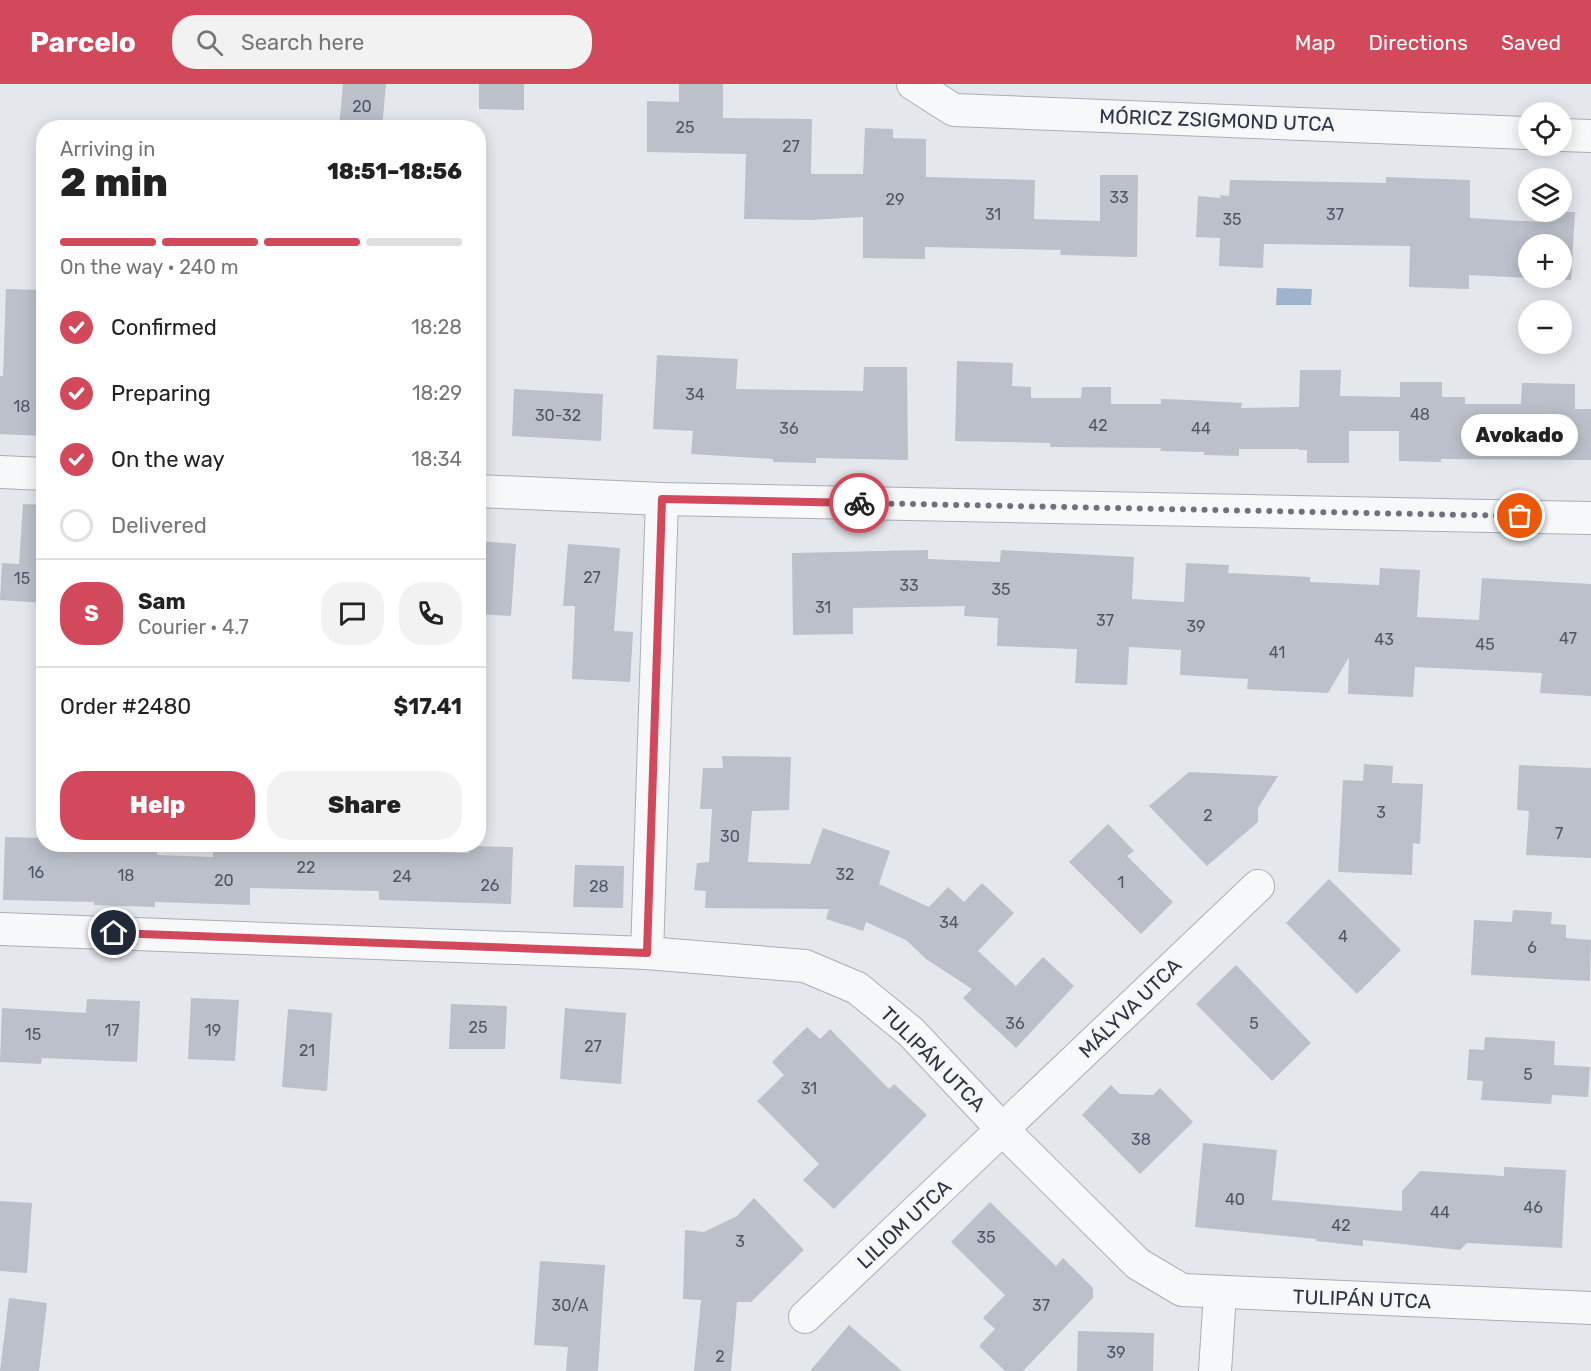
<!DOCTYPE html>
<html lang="en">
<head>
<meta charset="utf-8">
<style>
  :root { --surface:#fff; --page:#f2f2f2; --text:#222; --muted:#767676; --line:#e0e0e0; --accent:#d1495b }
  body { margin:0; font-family:Rubik,sans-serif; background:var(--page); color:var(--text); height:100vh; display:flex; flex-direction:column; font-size:22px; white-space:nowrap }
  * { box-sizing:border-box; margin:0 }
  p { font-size:20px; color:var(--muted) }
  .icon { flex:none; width:33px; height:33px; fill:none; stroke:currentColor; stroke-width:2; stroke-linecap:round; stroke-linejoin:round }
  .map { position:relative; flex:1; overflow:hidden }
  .details { position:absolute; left:36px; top:36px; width:450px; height:732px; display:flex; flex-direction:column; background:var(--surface); border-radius:24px; box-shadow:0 3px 15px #0003 }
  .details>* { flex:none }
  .controls { position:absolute; left:1518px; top:18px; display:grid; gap:12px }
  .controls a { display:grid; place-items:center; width:54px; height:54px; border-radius:50%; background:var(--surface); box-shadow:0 3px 15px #0003; font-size:30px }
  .pin { position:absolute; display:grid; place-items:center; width:51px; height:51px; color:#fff; margin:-26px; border:3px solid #fff; border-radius:50%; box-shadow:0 2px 6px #0007 }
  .courier { position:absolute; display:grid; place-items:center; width:60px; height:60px; margin:-30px; border:4px solid #d1495b; border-radius:50%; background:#fff; color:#222; box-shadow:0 2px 8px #0007 }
  .bubble { position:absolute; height:42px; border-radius:21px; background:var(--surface); box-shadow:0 3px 15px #0003; font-size:20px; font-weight:800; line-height:42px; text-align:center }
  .head em { font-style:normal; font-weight:800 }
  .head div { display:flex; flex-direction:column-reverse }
  .head { display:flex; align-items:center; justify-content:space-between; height:102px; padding:0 24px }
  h1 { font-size:39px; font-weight:800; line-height:45px }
  .bar { display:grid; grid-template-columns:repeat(4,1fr); gap:9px 6px; align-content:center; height:72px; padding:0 24px }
  .bar i { height:8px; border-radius:4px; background:var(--line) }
  .bar .on { background:var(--accent) }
  .bar p { grid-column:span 4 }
  .line { display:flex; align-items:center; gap:15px; padding:0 24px; border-top:2px solid var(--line) }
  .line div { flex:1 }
  .round { display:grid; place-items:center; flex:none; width:63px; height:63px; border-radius:24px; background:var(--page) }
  ol { padding:0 24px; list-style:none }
  li { display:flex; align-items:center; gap:18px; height:66px }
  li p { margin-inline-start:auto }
  li .icon { padding:6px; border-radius:50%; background:var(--accent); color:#fff; stroke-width:4 }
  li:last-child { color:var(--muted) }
  li i { width:33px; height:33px; border:3px solid var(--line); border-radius:50% }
  .action { display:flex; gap:12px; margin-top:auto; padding:12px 24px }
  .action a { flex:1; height:69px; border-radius:24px; background:var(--accent); color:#fff; font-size:24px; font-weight:800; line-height:69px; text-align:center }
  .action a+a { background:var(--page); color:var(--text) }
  header { display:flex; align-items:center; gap:36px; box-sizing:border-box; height:84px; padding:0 30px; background:var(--accent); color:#fff }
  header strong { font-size:28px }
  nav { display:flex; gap:33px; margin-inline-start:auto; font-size:21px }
  .search { width:420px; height:54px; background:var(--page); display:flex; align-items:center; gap:15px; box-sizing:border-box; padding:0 21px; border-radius:24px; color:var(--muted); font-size:22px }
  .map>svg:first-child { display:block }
  .water { fill:#9fb4cc }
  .building { fill:#bbc0ca; fill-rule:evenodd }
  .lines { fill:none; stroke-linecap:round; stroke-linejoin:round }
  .street-casing { stroke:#a9aeb7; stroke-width:34 }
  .street { stroke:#f7f8fa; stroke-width:32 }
  .done { stroke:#6c737f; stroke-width:6; stroke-dasharray:0 10.8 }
  .route { stroke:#d1495b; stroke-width:8 }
  .labels { text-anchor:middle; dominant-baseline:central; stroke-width:4.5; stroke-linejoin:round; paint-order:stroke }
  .number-label { font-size:16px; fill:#4f5766 }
  .street-label { font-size:20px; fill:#2b3445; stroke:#f4f6f9 }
</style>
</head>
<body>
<header>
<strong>Parcelo</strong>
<div class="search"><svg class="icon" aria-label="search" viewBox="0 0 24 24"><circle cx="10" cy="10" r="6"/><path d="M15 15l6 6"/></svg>Search here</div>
<nav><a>Map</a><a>Directions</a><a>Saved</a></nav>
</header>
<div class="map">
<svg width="1591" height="1287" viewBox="0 0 1591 1287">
  <rect width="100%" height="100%" fill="#e4e7ec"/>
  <polygon class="water" points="1277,204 1312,205 1311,221 1276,221"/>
  <g class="building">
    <polygon points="343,0 386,0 382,44 339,44"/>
    <polygon points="479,0 524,0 524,26 479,25"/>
    <polygon points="679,0 723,0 723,34 812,35 811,90 863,90 865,44 893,45 893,54 926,55 926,93 1035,96 1034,135 1100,137 1100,91 1138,91 1137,173 1060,171 1061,166 925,163 925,175 863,174 863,133 810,136 744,135 746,70 647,68 647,17 679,18"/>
    <path d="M1386 93 1470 96V134L1540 138V128H1575L1571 196 1469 191V205L1409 203 1410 162 1264 160 1263 184 1219 182 1220 154 1196 153 1198 112 1221 114 1220 111 1229 112 1230 96 1386 99ZM1528 160H1562V194H1528Z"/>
    <polygon points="6,205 44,206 44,352 0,350 0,292 3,292"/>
    <polygon points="657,271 738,275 736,305 863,307 864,283 907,283 908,376 816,374 816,379 773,378 773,375 691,370 693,347 653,345"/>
    <polygon points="957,277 1013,279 1012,302 1031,303 1031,314 1081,314 1082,303 1111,303 1111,320 1161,320 1161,315 1190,316 1242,319 1241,324 1299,323 1300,286 1341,286 1340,312 1400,313 1400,298 1442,298 1442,313 1465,313 1465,320 1521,320 1522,299 1575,300 1575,325 1591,325 1591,376 1441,375 1441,378 1399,377 1399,347 1349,347 1349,379 1307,379 1307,366 1299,366 1299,365 1239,365 1239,372 1204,371 1204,368 1160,367 1161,364 1050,363 1050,359 955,357"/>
    <polygon points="514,305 603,310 601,357 512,352"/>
    <polygon points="23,420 44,421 44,519 0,516 2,479 19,480"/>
    <polygon points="478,457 516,460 511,532 478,530"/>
    <polygon points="568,460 620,464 614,547 633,548 630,598 572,595 575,522 563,522"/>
    <polygon points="928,466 928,475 1000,478 1001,466 1134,473 1132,515 1184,518 1186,479 1229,481 1228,489 1310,493 1310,498 1379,501 1380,484 1420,486 1417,533 1479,536 1482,494 1591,500 1591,612 1540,609 1542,589 1415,583 1413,613 1348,610 1349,573 1328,609 1247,605 1248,595 1180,591 1181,566 1129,563 1127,601 1075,599 1077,565 997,562 998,534 964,532 965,522 853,524 853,550 793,551 792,469"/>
    <polygon points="722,672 791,673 789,726 752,727 748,778 810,780 823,744 890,767 879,800 929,823 948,803 964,818 982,799 1014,829 978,867 1016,902 1043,873 1074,902 1016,964 963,914 972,905 926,875 906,856 866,838 863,847 826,835 829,825 705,824 706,807 694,806 697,779 709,778 712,725 700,725 703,684 723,684"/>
    <polygon points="1364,680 1393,682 1392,699 1423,700 1420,760 1413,759 1412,791 1338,788 1343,696 1363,697"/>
    <polygon points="1519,681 1591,684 1591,774 1526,771 1529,727 1517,726"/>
    <polygon points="1189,688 1278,692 1258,724 1258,738 1207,782 1149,722"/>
    <polygon points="1108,740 1134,767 1127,772 1173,818 1141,850 1069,778"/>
    <polygon points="5,753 44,754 44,760 157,760 157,771 213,773 213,760 331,760 331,764 469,769 469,762 513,763 511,820 379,816 379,807 250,804 250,821 155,818 155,823 94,821 94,818 3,816"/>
    <polygon points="575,781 624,782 623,824 573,823"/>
    <polygon points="1329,795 1401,866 1357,910 1286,839"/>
    <polygon points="1513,826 1552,828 1551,840 1566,841 1566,854 1591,856 1590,897 1471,891 1474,836 1512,838"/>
    <polygon points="1236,881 1311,959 1272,997 1196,920"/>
    <polygon points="191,914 239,916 235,977 188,975"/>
    <polygon points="87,915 140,917 137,978 42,974 41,980 0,978 2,924 86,929"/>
    <polygon points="451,920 507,922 505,965 449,965"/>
    <polygon points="565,924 626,929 621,1000 560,995"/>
    <polygon points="288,925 332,929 327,1007 282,1003"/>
    <polygon points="807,943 820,955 830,945 889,1005 894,1000 927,1031 834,1125 803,1096 819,1080 757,1017 784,991 772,978"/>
    <polygon points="1485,953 1555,957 1554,981 1590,983 1588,1013 1552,1011 1551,1020 1481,1016 1483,997 1467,996 1469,965 1484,966"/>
    <polygon points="1111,1001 1120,1010 1153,1011 1160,1004 1193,1038 1140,1090 1082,1031"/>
    <polygon points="1203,1059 1277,1066 1272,1116 1402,1127 1402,1107 1420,1087 1504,1092 1504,1083 1566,1086 1562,1164 1467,1159 1460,1166 1363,1156 1363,1162 1316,1157 1316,1155 1195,1143"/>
    <polygon points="754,1114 804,1166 751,1218 737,1218 731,1287 694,1287 701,1216 683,1215 685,1146 704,1148 737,1132"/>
    <polygon points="0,1117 32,1119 27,1189 0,1187"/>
    <polygon points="990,1118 1056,1182 1063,1174 1093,1204 1093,1214 1023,1287 1005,1287 979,1262 995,1245 983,1234 1005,1211 951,1158"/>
    <polygon points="540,1177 605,1181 598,1287 566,1287 568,1263 534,1261"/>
    <polygon points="9,1214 47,1219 39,1287 0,1287"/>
    <polygon points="849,1241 902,1287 810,1287"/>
    <polygon points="1078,1247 1154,1249 1153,1287 1077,1287"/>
  </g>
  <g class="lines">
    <defs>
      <g id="street">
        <polyline points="913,0 954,26 1528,49"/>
        <polyline points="1562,51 1591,52"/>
        <polyline points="0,388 44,390"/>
        <polyline points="478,407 662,415 1591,434"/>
        <polyline points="0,845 647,869 805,882 857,904 911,948 1003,1046 1138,1180 1182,1206 1591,1224"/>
        <polyline points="647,869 662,415"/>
        <polyline points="805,1233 1258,802"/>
        <polyline points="1215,1287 1220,1209"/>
      </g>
    </defs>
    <use href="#street" class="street-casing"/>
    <use href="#street" class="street"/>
  </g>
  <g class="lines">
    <polyline class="done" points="859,419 1520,432"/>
    <polyline class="route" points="114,849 647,869 662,415 859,419"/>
  </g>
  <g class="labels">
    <g class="number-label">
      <text x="362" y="22">20</text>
      <text x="685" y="43">25</text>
      <text x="791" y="62">27</text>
      <text x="1119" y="113">33</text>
      <text x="895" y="115">29</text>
      <text x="993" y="130">31</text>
      <text x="1335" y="130">37</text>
      <text x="1232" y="135">35</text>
      <text x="695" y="310">34</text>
      <text x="22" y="322">18</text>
      <text x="1420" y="330">48</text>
      <text x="558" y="331">30-32</text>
      <text x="1098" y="341">42</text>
      <text x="789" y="344">36</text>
      <text x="1201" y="344">44</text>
      <text x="592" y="493">27</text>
      <text x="22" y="494">15</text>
      <text x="909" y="501">33</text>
      <text x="1001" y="505">35</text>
      <text x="823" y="523">31</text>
      <text x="1105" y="536">37</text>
      <text x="1196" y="542">39</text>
      <text x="1568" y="554">47</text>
      <text x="1384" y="555">43</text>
      <text x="1485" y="560">45</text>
      <text x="1277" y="568">41</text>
      <text x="1381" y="728">3</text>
      <text x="1208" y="731">2</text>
      <text x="1559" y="749">7</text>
      <text x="730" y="752">30</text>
      <text x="306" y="783">22</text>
      <text x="36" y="788">16</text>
      <text x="845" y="790">32</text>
      <text x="126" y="791">18</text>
      <text x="402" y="792">24</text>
      <text x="224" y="796">20</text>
      <text x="1121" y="798">1</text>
      <text x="490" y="801">26</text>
      <text x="599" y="802">28</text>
      <text x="949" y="838">34</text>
      <text x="1343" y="852">4</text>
      <text x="1532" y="863">6</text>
      <text x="1015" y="939">36</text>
      <text x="1254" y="939">5</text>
      <text x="478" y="943">25</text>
      <text x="112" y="946">17</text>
      <text x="213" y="946">19</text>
      <text x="33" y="950">15</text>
      <text x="593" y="962">27</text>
      <text x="307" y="966">21</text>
      <text x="1528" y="990">5</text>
      <text x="809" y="1004">31</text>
      <text x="1141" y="1055">38</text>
      <text x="1235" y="1115">40</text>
      <text x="1533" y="1123">46</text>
      <text x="1440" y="1128">44</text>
      <text x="1341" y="1141">42</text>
      <text x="986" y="1153">35</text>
      <text x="740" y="1157">3</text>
      <text x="570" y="1221">30/A</text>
      <text x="1041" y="1221">37</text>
      <text x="1116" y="1268">39</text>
      <text x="720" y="1272">2</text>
    </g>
    <g class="street-label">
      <text transform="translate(1217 36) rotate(2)">MÓRICZ ZSIGMOND UTCA</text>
      <text transform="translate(1130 924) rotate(-44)">MÁLYVA UTCA</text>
      <text transform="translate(933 975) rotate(45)">TULIPÁN UTCA</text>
      <text transform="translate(904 1140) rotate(-43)">LILIOM UTCA</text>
      <text transform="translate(1362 1215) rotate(2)">TULIPÁN UTCA</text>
    </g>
  </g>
</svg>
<div class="controls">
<a><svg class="icon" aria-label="locate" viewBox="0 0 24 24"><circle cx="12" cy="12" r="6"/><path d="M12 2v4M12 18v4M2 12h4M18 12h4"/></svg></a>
<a><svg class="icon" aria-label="layers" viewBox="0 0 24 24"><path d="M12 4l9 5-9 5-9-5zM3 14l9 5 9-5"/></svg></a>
<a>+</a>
<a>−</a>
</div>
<div class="pin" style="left:1520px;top:432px;background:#ea580c"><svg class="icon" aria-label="bag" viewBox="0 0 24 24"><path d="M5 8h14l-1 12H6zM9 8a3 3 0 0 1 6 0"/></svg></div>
<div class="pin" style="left:114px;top:849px;background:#1f2937"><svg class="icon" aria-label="home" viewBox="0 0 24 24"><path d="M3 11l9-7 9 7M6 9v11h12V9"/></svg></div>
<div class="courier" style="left:859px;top:419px"><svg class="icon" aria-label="bike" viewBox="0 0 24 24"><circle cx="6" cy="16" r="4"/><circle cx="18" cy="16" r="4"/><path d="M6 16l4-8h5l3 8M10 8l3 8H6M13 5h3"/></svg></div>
<div class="bubble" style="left:1461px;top:330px;width:117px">Avokado</div>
<section class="details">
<div class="head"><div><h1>2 min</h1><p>Arriving in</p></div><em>18:51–18:56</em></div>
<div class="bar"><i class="on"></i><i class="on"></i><i class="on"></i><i></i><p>On the way · 240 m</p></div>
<ol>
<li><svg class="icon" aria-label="check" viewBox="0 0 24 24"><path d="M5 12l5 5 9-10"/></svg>Confirmed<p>18:28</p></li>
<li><svg class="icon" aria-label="check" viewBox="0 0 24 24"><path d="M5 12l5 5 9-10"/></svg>Preparing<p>18:29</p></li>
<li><svg class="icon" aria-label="check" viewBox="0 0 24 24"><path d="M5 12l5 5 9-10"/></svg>On the way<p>18:34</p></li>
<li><i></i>Delivered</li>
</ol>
<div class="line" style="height:108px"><b class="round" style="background:var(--accent);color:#fff">S</b><div><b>Sam</b><p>Courier · 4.7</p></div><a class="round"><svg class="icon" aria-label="chat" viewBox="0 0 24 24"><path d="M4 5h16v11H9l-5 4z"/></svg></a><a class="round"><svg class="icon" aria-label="phone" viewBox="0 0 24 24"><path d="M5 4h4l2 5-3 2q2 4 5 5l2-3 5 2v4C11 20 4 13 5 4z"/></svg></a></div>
<div class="line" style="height:78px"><div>Order #2480</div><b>$17.41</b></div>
<div class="action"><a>Help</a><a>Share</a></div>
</section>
</div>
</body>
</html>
